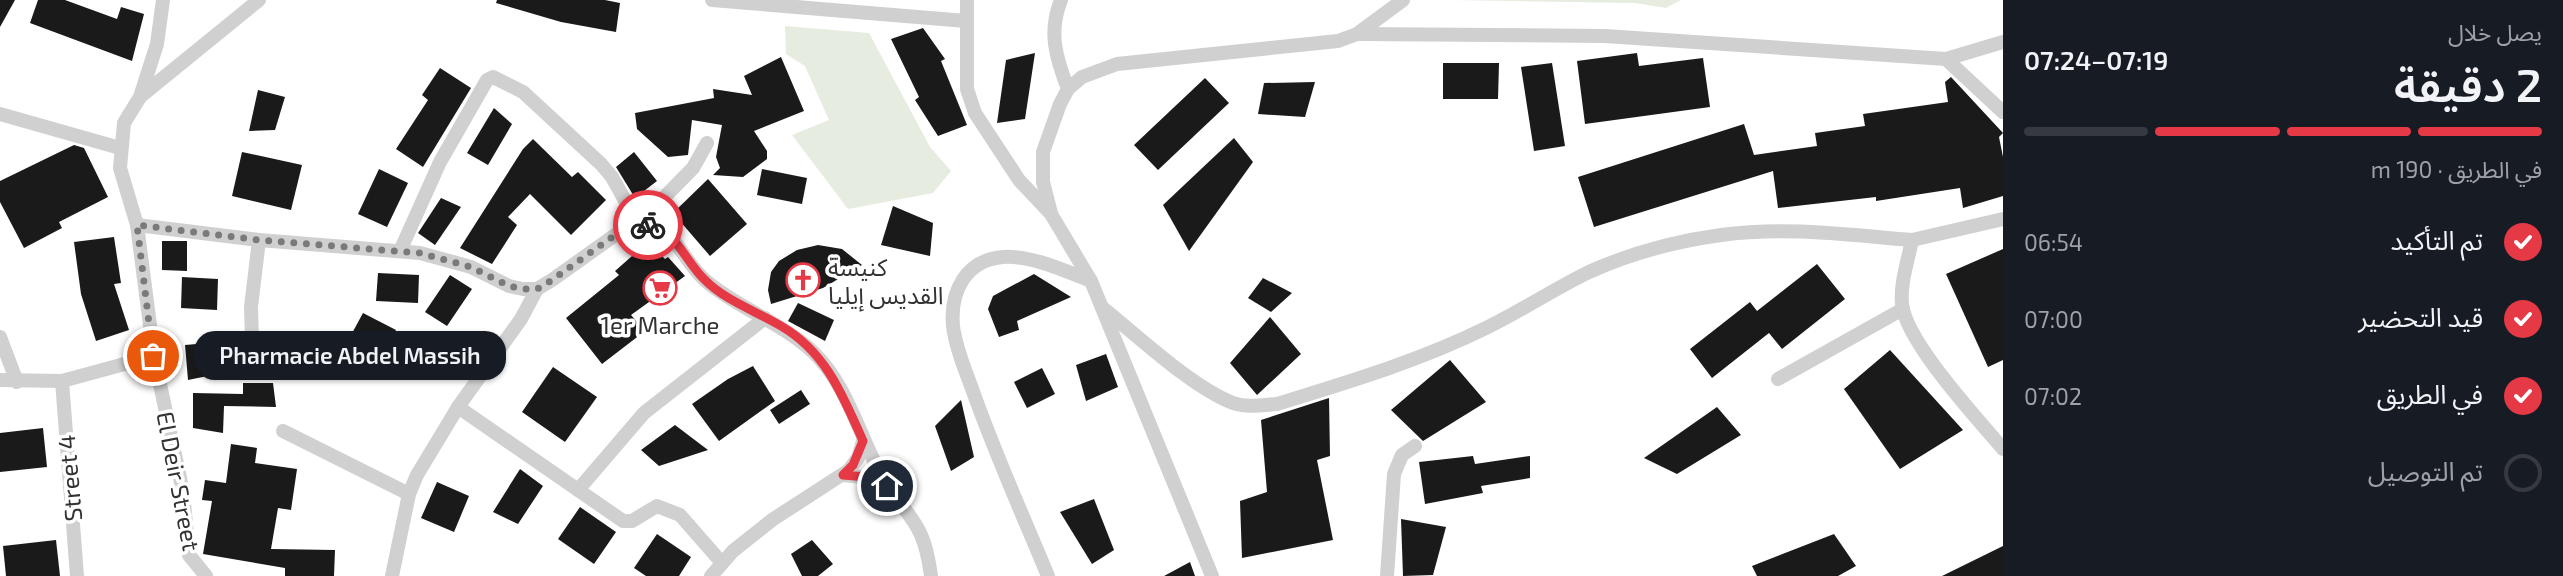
<!DOCTYPE html>
<html lang="ar">
<head>
<meta charset="utf-8">
<style>
  :root { --surface:#171b24; --page:#20242c; --text:#f1f3f6; --muted:#9ea1a6; --line:#363941; --accent:#e63946 }
  body { margin:0; font-family:"Exo 2","Noto Sans Arabic",sans-serif; background:var(--page); color:var(--text); direction:rtl; height:100vh; display:flex; flex-direction:column; font-size:26px; white-space:nowrap }
  * { box-sizing:border-box; margin:0 }
  p { font-size:23px; color:var(--muted) }
  .icon { flex:none; width:38px; height:38px; fill:none; stroke:currentColor; stroke-width:2; stroke-linecap:round; stroke-linejoin:round }
  .map { position:relative; flex:1; overflow:hidden; direction:ltr }
  .sheet { display:flex; flex-direction:column; background:var(--surface); width:560px }
  .sheet>* { flex:none }
  .pin { position:absolute; display:grid; place-items:center; width:60px; height:60px; color:#fff; margin:-30px; border:4px solid #fff; border-radius:50%; box-shadow:0 2px 7px #0007 }
  .courier { position:absolute; display:grid; place-items:center; width:70px; height:70px; margin:-35px; border:5px solid #e63946; border-radius:50%; background:#fff; color:#222; box-shadow:0 2px 9px #0007 }
  .bubble { position:absolute; height:49px; border-radius:21px; background:var(--surface); box-shadow:0 2px 5px #0004; font-size:23px; font-weight:600; line-height:49px; text-align:center; direction:rtl }
  .headline em { font-style:normal; font-weight:600 }
  .headline div { display:flex; flex-direction:column-reverse }
  .headline { display:flex; align-items:center; justify-content:space-between; height:119px; padding:0 21px }
  h1 { font-size:46px; font-weight:600; line-height:52px }
  .bar { display:grid; grid-template-columns:repeat(4,1fr); gap:10px 7px; align-content:center; height:84px; padding:0 21px }
  .bar i { height:9px; border-radius:5px; background:var(--line) }
  .bar .current { background:var(--accent) }
  .bar p { grid-column:span 4 }
  ol { padding:0 21px; list-style:none }
  li { display:flex; align-items:center; gap:21px; height:77px }
  li p { margin-inline-start:auto }
  li .icon { padding:7px; border-radius:50%; background:var(--accent); color:#fff; stroke-width:4 }
  li:last-child { color:var(--muted) }
  li i { width:38px; height:38px; border:4px solid var(--line); border-radius:50% }
  main { display:flex; flex:1; min-height:0 }
  .map>svg:first-child { display:block }
  .green { fill:#e6ecdf }
  .building { fill:#1a1a1a }
  .lines { fill:none; stroke-linecap:round; stroke-linejoin:round }
  .minor { stroke:#d0d0d0; stroke-width:14 }
  .done { stroke:#7a7a7a; stroke-width:7; stroke-dasharray:0 12.6 }
  .route { stroke:#e63946; stroke-width:9 }
  .labels { text-anchor:middle; dominant-baseline:central; stroke-width:7; stroke-linejoin:round; paint-order:stroke }
  .poi-label { font-size:24px; fill:#333; stroke:#fff; text-anchor:start }
  .street-label { font-size:24px; fill:#333; stroke:#fff }
</style>
</head>
<body>
<main>
<section class="sheet">
<div class="headline"><div><h1>2 دقيقة</h1><p>يصل خلال</p></div><em>07:19–07:24</em></div>
<div class="bar"><i class="current"></i><i class="current"></i><i class="current"></i><i></i><p>في الطريق · 190 m</p></div>
<ol>
<li><svg class="icon" aria-label="check" viewBox="0 0 24 24"><path d="M5 12l5 5 9-10"/></svg>تم التأكيد<p>06:54</p></li>
<li><svg class="icon" aria-label="check" viewBox="0 0 24 24"><path d="M5 12l5 5 9-10"/></svg>قيد التحضير<p>07:00</p></li>
<li><svg class="icon" aria-label="check" viewBox="0 0 24 24"><path d="M5 12l5 5 9-10"/></svg>في الطريق<p>07:02</p></li>
<li><i></i>تم التوصيل</li>
</ol>
</section>
<div class="map">
<svg width="2003" height="576" viewBox="0 0 2003 576">
  <rect width="100%" height="100%" fill="#fff"/>
  <g class="green">
    <polygon points="1453,0 1681,0 1666,8 1635,3"/>
    <polygon points="785,26 869,33 930,147 951,171 933,193 848,209 792,135 829,120 805,66 786,54"/>
  </g>
  <g class="building">
    <polygon points="0,0 15,0 0,27"/>
    <polygon points="38,0 65,0 117,19 121,7 144,14 132,61 30,23"/>
    <polygon points="497,0 605,0 620,3 616,32 561,22 496,3"/>
    <polygon points="923,28 945,59 941,61 967,125 938,136 915,100 919,97 891,39"/>
    <polygon points="1035,53 1025,119 997,123 1006,60"/>
    <polygon points="1637,53 1639,66 1703,58 1710,107 1585,124 1577,61"/>
    <polygon points="781,57 804,111 754,131 767,151 767,159 743,177 713,175 720,168 716,157 722,125 692,120 688,155 668,157 637,129 635,113 714,98 713,89 752,95 744,76"/>
    <polygon points="1443,63 1499,63 1498,99 1443,99"/>
    <polygon points="1552,63 1565,146 1534,151 1521,67"/>
    <polygon points="440,68 471,88 423,167 396,149 428,100 422,95"/>
    <polygon points="1951,77 2003,133 1999,137 2003,157 2003,196 1963,208 1960,188 1876,201 1876,197 1778,208 1773,171 1594,227 1578,177 1744,124 1754,155 1817,146 1815,133 1865,126 1863,114 1948,102 1945,82"/>
    <polygon points="1205,78 1229,103 1158,170 1134,145"/>
    <polygon points="1315,82 1305,117 1258,114 1264,83"/>
    <polygon points="258,90 285,97 275,130 249,131"/>
    <polygon points="494,108 512,124 488,165 467,153"/>
    <polygon points="1234,138 1253,162 1189,251 1163,205"/>
    <polygon points="533,139 572,177 578,172 606,200 571,235 530,194 508,217 517,225 492,264 460,248 523,149"/>
    <polygon points="74,145 84,148 108,197 59,222 62,228 24,248 0,202 0,181"/>
    <polygon points="242,152 302,165 291,210 232,196"/>
    <polygon points="634,152 657,181 635,198 616,167"/>
    <polygon points="379,169 408,183 387,227 358,214"/>
    <polygon points="762,169 807,178 802,204 757,195"/>
    <polygon points="708,179 747,224 710,256 673,213"/>
    <polygon points="441,198 461,207 435,245 418,233"/>
    <polygon points="893,206 933,223 930,256 881,245"/>
    <polygon points="114,237 121,283 114,284 129,330 96,341 81,294 74,242"/>
    <polygon points="162,241 187,241 187,271 162,270"/>
    <polygon points="648,242 665,259 668,257 685,276 631,315 645,331 602,364 566,318 619,275 615,271"/>
    <polygon points="818,245 842,249 862,265 823,288 771,304 768,290 771,272 779,261 797,250"/>
    <polygon points="2003,249 2003,360 1988,367 1946,274"/>
    <polygon points="1817,264 1845,299 1782,349 1769,333 1712,378 1690,349 1750,302 1757,311"/>
    <polygon points="378,273 419,275 418,303 376,301"/>
    <polygon points="1034,274 1071,297 1017,321 1019,330 999,337 988,309 993,296"/>
    <polygon points="450,275 472,289 447,326 425,312"/>
    <polygon points="182,277 218,279 217,310 181,308"/>
    <polygon points="1263,278 1292,293 1271,312 1248,298"/>
    <polygon points="798,303 834,320 825,341 788,321"/>
    <polygon points="363,313 396,330 383,354 350,337"/>
    <polygon points="1270,317 1301,354 1257,395 1230,363"/>
    <polygon points="220,342 227,372 188,380 185,345"/>
    <polygon points="1890,350 1963,430 1900,469 1844,389"/>
    <polygon points="1106,354 1118,387 1086,401 1076,365"/>
    <polygon points="1450,360 1486,402 1423,441 1391,410"/>
    <polygon points="753,366 775,401 719,441 692,404 728,379"/>
    <polygon points="553,367 597,397 565,442 522,412"/>
    <polygon points="1042,368 1055,394 1027,408 1014,382"/>
    <polygon points="243,383 273,383 276,407 224,406 223,433 193,428 193,393 243,394"/>
    <polygon points="801,390 810,404 779,424 770,410"/>
    <polygon points="1329,398 1330,456 1317,460 1333,540 1242,558 1240,501 1267,492 1261,420"/>
    <polygon points="961,400 974,457 951,471 935,426"/>
    <polygon points="1717,407 1741,435 1677,474 1644,458"/>
    <polygon points="675,425 708,450 659,466 641,450"/>
    <polygon points="43,428 47,467 0,472 0,433"/>
    <polygon points="231,444 257,448 255,463 297,469 291,510 278,508 271,549 335,550 334,576 285,576 285,568 203,554 212,501 202,500 205,480 226,483"/>
    <polygon points="1473,456 1475,464 1530,456 1530,478 1481,486 1483,493 1425,504 1419,462"/>
    <polygon points="520,469 543,486 518,524 493,512"/>
    <polygon points="437,482 469,496 454,532 421,518"/>
    <polygon points="1094,499 1114,550 1092,564 1060,512"/>
    <polygon points="580,507 616,532 594,564 558,539"/>
    <polygon points="1401,519 1446,527 1433,575 1403,576"/>
    <polygon points="657,534 691,557 679,576 646,576 634,568"/>
    <polygon points="1834,534 1856,566 1838,576 1757,576 1752,566"/>
    <polygon points="56,540 60,576 6,576 3,546"/>
    <polygon points="812,540 833,564 818,576 802,576 791,554"/>
    <polygon points="2003,546 2003,576 1942,576"/>
    <polygon points="1190,562 1195,576 1164,576"/>
  </g>
  <g class="lines">
    <g class="minor">
      <polyline points="163,0 157,44 140,97 124,123 120,168 137,225 154,356 183,492 189,555 206,576"/>
      <polyline points="712,0 966,21"/>
      <polyline points="967,0 967,89 975,113 1019,180 1051,214 1091,281 1212,576"/>
      <path d="M1061 0C1048 32 1056 58 1068 89"/>
      <polyline points="1357,34 1605,36 1946,59"/>
      <polyline points="2003,42 1946,59 2003,112"/>
      <polyline points="141,96 259,0"/>
      <polyline points="0,114 120,148"/>
      <polyline points="1051,213 1043,182 1043,152 1060,104 1068,89 1082,77 1117,64 1338,41 1357,34 1403,0"/>
      <path d="M2003 219 1912 240C1908 261 1900 283 1902 304 1906 342 1977 418 2003 449"/>
      <path d="M137 225 259 240 420 253 471 267 509 286 523 289H537L552 280 625 228C673 211 677 257 706 281 739 309 781 322 813 352 849 386 860 440 885 482 896 501 912 514 921 535 927 548 929 561 931 576"/>
      <polyline points="400,251 440,162 487,80 493,77 523,92 601,164 612,177 638,224 693,168 707,143"/>
      <path d="M1104 309C1139 337 1193 388 1233 403 1247 408 1262 405 1277 404 1348 382 1419 361 1486 328 1521 311 1554 289 1589 272 1629 254 1677 241 1721 235 1784 226 1850 235 1912 240"/>
      <polyline points="0,337 17,382"/>
      <polyline points="253,372 251,307 259,240"/>
      <polyline points="1778,379 1903,309"/>
      <polyline points="0,380 62,381 154,356"/>
      <polyline points="62,381 77,576"/>
      <polyline points="458,407 623,521 632,521 657,506 680,515 722,563"/>
      <polyline points="283,431 409,494"/>
      <polyline points="843,475 872,478 887,486"/>
      <polyline points="578,490 644,413 765,318"/>
      <polyline points="392,576 409,494 417,475 458,407 521,319 537,289"/>
      <polyline points="711,576 733,551 772,520 849,470 858,458 863,441"/>
      <path d="M1048 576C1023 516 997 458 975 397 967 374 956 350 953 326 950 291 966 260 1003 257 1031 255 1065 271 1091 281"/>
      <polyline points="1387,576 1394,474 1402,455 1415,446"/>
    </g>
  </g>
  <g class="lines">
    <polyline class="done" points="153,356 137,225 259,240 420,253 471,267 509,286 523,289 537,289 552,280 625,228 638,224 648,225"/>
    <path class="route" d="M648 225C676 230 685 261 704 279 724 300 756 311 781 326 826 352 843 396 863 441L853 465 843 475 867 477 887 486"/>
  </g>
  <defs>
    <symbol id="church-ring" viewBox="-11 -11 22 22"><circle r="9.5" fill="#fff" stroke="#e63946" stroke-width="1.5"/><path d="M-1.2-6h2.4v3.5h3.3v2.4h-3.3V6h-2.4V-.1h-3.3v-2.4h3.3Z" fill="#e63946"/></symbol>
    <symbol id="supermarket-ring" viewBox="-11 -11 22 22"><circle r="9.5" fill="#fff" stroke="#e63946" stroke-width="1.5"/><path d="M-6-5.5h2.5l.6 2H6L4.5 2H-2.5L-4.4-4H-6ZM-1.5 3.2a1.3 1.3 0 1 0 .1 0ZM3 3.2a1.3 1.3 0 1 0 .1 0Z" fill="#e63946"/></symbol>
  </defs>
  <g fill-rule="evenodd">
    <use href="#church-ring" x="784" y="261" width="38" height="38"/>
    <use href="#supermarket-ring" x="641" y="269" width="38" height="38"/>
  </g>
  <g class="labels">
    <g class="poi-label">
      <text x="828" y="266">كنيسة<tspan x="828" dy="28">القديس إيليا</tspan></text>
      <text x="660" y="324" text-anchor="middle">1er Marche</text>
    </g>
    <g class="street-label">
      <text transform="translate(69 478) rotate(-95)">Street 4</text>
      <text transform="translate(179 481) rotate(79)">El Deir Street</text>
    </g>
  </g>
</svg>
<div class="pin" style="left:153px;top:356px;background:#ea580c"><svg class="icon" aria-label="bag" viewBox="0 0 24 24"><path d="M5 8h14l-1 12H6zM9 8a3 3 0 0 1 6 0"/></svg></div>
<div class="pin" style="left:887px;top:486px;background:#1f2937"><svg class="icon" aria-label="home" viewBox="0 0 24 24"><path d="M3 11l9-7 9 7M6 9v11h12V9"/></svg></div>
<div class="courier" style="left:648px;top:225px"><svg class="icon" aria-label="bike" viewBox="0 0 24 24"><circle cx="6" cy="16" r="4"/><circle cx="18" cy="16" r="4"/><path d="M6 16l4-8h5l3 8M10 8l3 8H6M13 5h3"/></svg></div>
<div class="bubble" style="left:194px;top:331px;width:312px">Pharmacie Abdel Massih</div>
</div>
</main>
</body>
</html>
